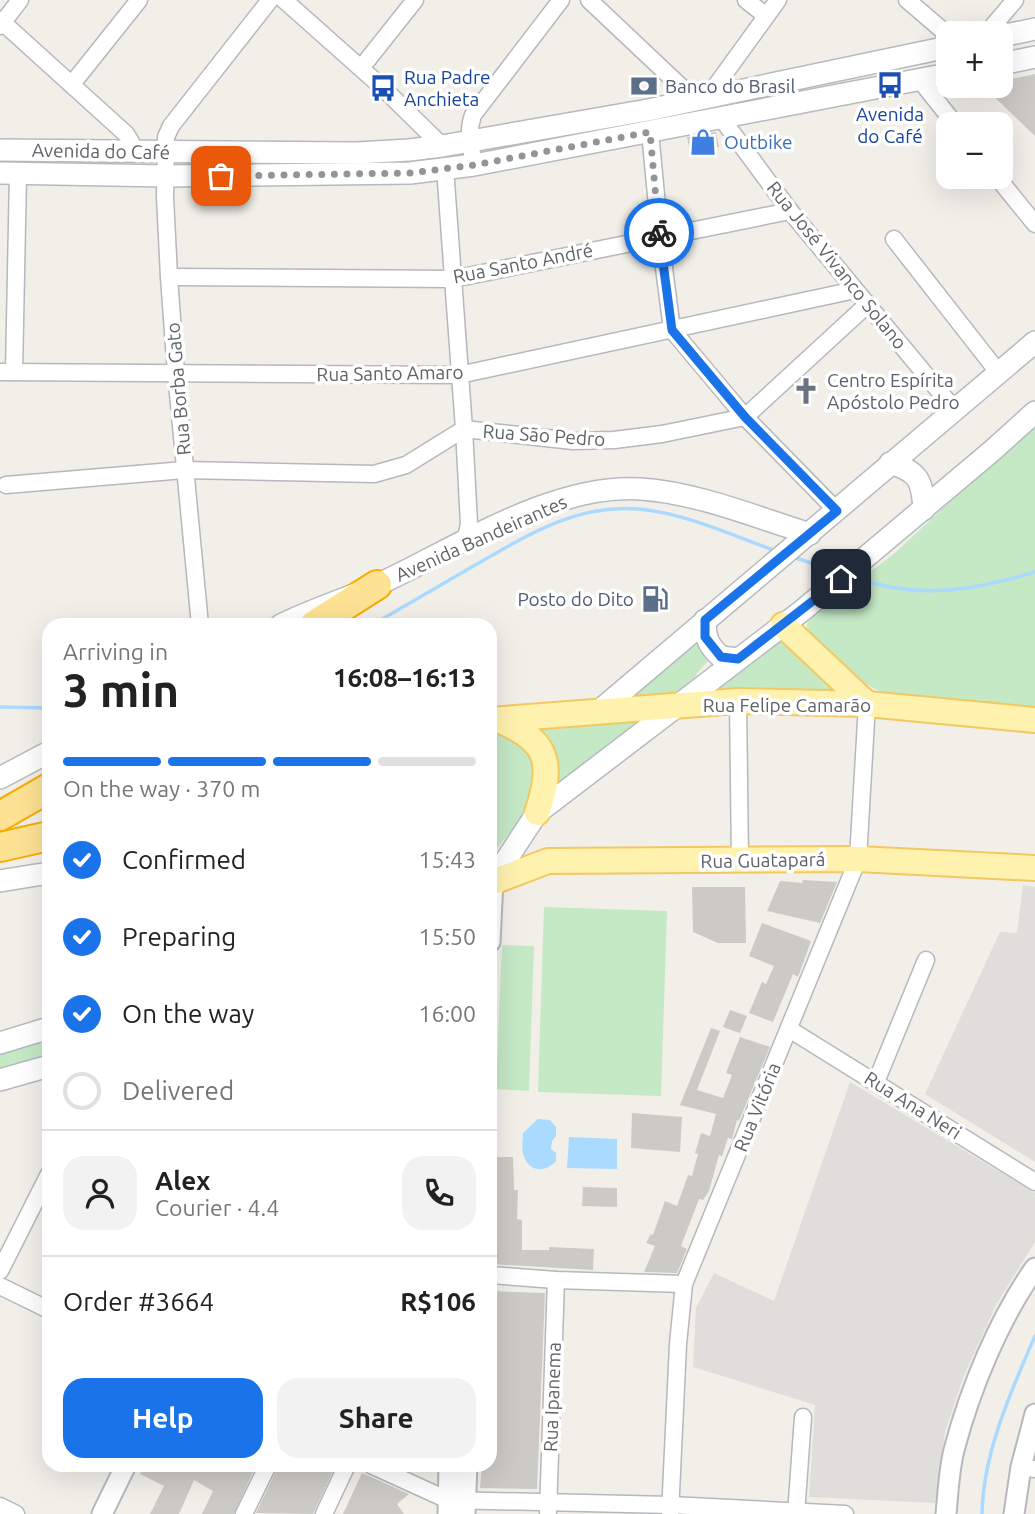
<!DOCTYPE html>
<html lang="en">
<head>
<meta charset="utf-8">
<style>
  :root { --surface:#fff; --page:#f2f2f2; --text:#222; --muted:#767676; --line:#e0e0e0; --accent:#1a73e8 }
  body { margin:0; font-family:Ubuntu,sans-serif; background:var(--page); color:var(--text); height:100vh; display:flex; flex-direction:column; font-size:26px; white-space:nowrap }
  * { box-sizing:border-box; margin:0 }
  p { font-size:23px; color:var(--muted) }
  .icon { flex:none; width:38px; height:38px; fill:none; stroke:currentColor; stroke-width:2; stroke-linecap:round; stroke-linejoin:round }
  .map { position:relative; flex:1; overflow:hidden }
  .details { position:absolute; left:42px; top:618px; width:455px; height:854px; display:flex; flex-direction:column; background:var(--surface); border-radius:21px; box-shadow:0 7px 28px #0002 }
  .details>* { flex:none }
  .tools { position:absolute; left:936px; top:21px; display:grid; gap:14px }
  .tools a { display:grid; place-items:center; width:77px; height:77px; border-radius:14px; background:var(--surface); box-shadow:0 7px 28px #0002; font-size:35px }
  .pin { position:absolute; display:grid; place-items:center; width:60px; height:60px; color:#fff; margin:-30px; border-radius:14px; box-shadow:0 4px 10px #0006 }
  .courier { position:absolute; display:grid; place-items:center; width:70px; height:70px; margin:-35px; border:5px solid #1a73e8; border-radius:50%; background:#fff; color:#222; box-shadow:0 2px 9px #0007 }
  .headline em { font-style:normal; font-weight:700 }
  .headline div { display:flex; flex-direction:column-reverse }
  .headline { display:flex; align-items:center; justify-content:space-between; height:119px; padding:0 21px }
  h1 { font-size:46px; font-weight:700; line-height:52px }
  .bar { display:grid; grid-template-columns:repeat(4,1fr); gap:10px 7px; align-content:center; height:84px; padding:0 21px }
  .bar i { height:9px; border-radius:5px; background:var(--line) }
  .bar .active { background:var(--accent) }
  .bar p { grid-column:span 4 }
  .line { display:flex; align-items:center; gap:18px; padding:0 21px; border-top:2px solid var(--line) }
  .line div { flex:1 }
  .round { display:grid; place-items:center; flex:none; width:74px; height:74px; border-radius:21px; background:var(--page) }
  ol { padding:0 21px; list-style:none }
  li { display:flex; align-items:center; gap:21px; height:77px }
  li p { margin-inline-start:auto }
  li .icon { padding:7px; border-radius:50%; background:var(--accent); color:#fff; stroke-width:4 }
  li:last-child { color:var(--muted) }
  li i { width:38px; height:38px; border:4px solid var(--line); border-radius:50% }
  .action { display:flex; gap:14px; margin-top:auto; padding:14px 21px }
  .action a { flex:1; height:80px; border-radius:21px; background:var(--accent); color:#fff; font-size:28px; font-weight:700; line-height:80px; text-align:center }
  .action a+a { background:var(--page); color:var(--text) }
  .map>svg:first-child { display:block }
  .industrial { fill:#e0deda }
  .green { fill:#c5e8c5 }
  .water { fill:#aadaff }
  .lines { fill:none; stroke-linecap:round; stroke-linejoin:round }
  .stream { stroke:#aadaff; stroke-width:3.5 }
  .building { fill:#cccac5 }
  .minor-casing { stroke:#b5b8bc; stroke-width:19 }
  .tertiary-casing { stroke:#b5b8bc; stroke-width:23 }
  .secondary-casing { stroke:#b6babf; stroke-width:24 }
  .primary-casing { stroke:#f2c960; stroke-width:28 }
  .motorway-casing { stroke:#f9ab00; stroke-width:32 }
  .minor { stroke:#fff; stroke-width:16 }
  .tertiary { stroke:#fff; stroke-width:19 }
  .secondary { stroke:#fff; stroke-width:21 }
  .primary { stroke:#fff2af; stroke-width:24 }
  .motorway { stroke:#fde293; stroke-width:28 }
  .done { stroke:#929495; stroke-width:7; stroke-dasharray:0 12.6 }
  .route { stroke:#1a73e8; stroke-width:9 }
  .labels { text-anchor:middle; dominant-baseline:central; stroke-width:7; stroke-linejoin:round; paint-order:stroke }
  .transit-label { font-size:19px; fill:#164399; stroke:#fff; text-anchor:start }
  .service-label { font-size:19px; fill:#4e5e75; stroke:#fff; text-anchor:start }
  .shop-label { font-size:19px; fill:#366cbe; stroke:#fff; text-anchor:start }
  .street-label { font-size:19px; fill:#5f6368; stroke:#fff }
  .worship-label { font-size:19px; fill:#5b616d; stroke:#fff; text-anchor:start }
</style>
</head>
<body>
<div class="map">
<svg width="1035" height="1514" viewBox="0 0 1035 1514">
  <rect width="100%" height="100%" fill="#f1efe8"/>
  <g class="industrial">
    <polygon points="1023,885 1035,887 1035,1162 925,1094 1000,932 1017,933"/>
    <polygon points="850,1082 1035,1193 1035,1242 996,1305 963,1378 945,1432 935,1503 809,1497 815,1405 693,1367 696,1308 714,1273 774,1301"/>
  </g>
  <g class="green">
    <path d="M1035 422V707L893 696C854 683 836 660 807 633V624L811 617 896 552Z"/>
    <polygon points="780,636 840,694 709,692"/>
    <polygon points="691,645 701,646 708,655 708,661 697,673 694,680 674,696 628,698"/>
    <polygon points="637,721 637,724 556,788 540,735 541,727"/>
    <polygon points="504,730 536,760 531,806 490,857 490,731"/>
    <polygon points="544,907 667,911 661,1096 538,1092"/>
    <polygon points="502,945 534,946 529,1091 496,1089"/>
    <polygon points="49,1039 49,1056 0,1071 0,1054"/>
  </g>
  <g class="water">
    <path d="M538 1119 550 1120 556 1127V1136L552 1141 551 1149 556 1153V1161C547 1172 530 1173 524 1157 521 1150 523 1140 523 1133Z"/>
    <polygon points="569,1137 617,1139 617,1169 567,1168"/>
  </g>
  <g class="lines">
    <g class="stream">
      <polyline points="793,557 835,571"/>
      <path d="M853 577C917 600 971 591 1035 572"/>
      <path d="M372 625C405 606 437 587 470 568 523 538 573 504 638 509 685 513 731 535 776 551"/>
      <polyline points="0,707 49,708"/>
      <path d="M982 1514C983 1453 1011 1391 1035 1336"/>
    </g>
  </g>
  <g class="building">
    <polygon points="1035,74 1035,136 983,86 1001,86 1001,81"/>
    <polygon points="716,132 719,147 690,152 687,137"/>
    <polygon points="803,880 837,882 820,923 767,911 780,881 802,883"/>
    <polygon points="692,887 745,887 746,943 718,943 693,932"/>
    <polygon points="762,923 811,941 798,977 793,974 773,1022 749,1013 762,982 766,984 774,966 749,956"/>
    <polygon points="730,1010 747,1016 740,1033 723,1027"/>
    <polygon points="711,1028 720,1031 697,1090 723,1098 732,1075 726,1073 740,1037 770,1047 739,1121 737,1120 732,1139 728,1138 722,1156 719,1155 709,1191 703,1200 699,1199 681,1246 687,1249 677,1273 644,1272 655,1246 646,1243 651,1234 653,1235 665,1201 677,1206 688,1175 692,1176 698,1154 695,1153 701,1133 710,1136 716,1114 680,1105"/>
    <polygon points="632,1113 682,1117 680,1152 631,1148"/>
    <polygon points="494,1157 513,1157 514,1190 518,1190 517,1219 522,1220 522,1250 549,1250 549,1247 594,1249 593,1270 490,1264"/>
    <polygon points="583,1187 617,1188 617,1207 582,1206"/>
    <polygon points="490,1291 545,1293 537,1489 480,1488 482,1465 490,1465"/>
    <polygon points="145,1465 192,1465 201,1470 204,1465 224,1465 237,1472 241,1465 256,1465 234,1514 202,1514 213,1491 194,1480 179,1514 150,1514 164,1486 140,1474"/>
    <polygon points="279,1465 302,1465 311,1469 312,1466 308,1465 336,1465 313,1514 256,1513"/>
    <polygon points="362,1473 409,1494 397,1504 404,1514 343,1514"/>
  </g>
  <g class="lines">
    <defs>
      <g id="minor">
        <polyline points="284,0 383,88 442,146"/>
        <polyline points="589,0 695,100"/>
        <polyline points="746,0 765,15"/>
        <polyline points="907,0 948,35"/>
        <polyline points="0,20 126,134 131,142 132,152"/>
        <polyline points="0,26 20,0"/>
        <polyline points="987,33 1015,0"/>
        <polyline points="361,68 415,0"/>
        <polyline points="919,79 955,124"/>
        <polyline points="72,84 139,0"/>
        <polyline points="707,98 778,0"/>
        <polyline points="722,119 790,211 954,409"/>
        <polyline points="650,132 660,237 672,330 745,417 837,511"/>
        <path d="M474 165C471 147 467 132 473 115L561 0"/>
        <polyline points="445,168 464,429 469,524 465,542"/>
        <polyline points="997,177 1035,224"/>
        <polyline points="894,239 998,372"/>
        <polyline points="169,277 453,279 790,211"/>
        <polyline points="0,372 459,375 855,290"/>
        <polyline points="14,372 18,174"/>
        <polyline points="6,485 184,470 374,474 406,465 464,429 573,441 614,440 662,434 745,417 868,304"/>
        <polyline points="200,625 176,373 169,277 165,197 166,137 171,126 270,0"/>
        <polyline points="738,701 740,860"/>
        <polyline points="789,1029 1035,1182"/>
        <polyline points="876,1082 926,960"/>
        <polyline points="0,1271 49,1174"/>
        <polyline points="490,1275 556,1280 684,1284"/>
        <polyline points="0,1286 49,1310"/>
        <polyline points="371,1465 448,1500 671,1505 845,1514"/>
        <polyline points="1021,1467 1035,1469"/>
        <polyline points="0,1506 16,1514"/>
        <polyline points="548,1512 556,1280"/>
        <polyline points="244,1514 268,1465"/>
        <polyline points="324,1514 347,1465"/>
        <polyline points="670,1514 678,1344 684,1284 858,859 867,704"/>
        <polyline points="796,1514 803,1417"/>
      </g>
      <g id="tertiary">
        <polyline points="490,942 493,880"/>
        <polyline points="102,1514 126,1465"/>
        <polyline points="448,1514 449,1465"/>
        <polyline points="465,1514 467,1465"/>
        <path d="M946 1514C948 1493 949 1470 954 1450 970 1389 999 1319 1035 1268"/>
        <polyline points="1014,1514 1021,1467 1035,1414"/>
      </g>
      <g id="secondary">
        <polyline points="1001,36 1035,29"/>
        <polyline points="1001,64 1035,57"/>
        <polyline points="0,150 357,153 409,150 442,146 648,110 948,47"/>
        <polyline points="0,173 167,176 410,173 474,165 948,74"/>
        <path d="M890 463C919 472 922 480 924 509"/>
        <path d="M705 620C705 638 708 645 721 657L738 659"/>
        <path d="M281 625C313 609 347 599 379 584 457 548 553 483 641 489 698 493 755 517 810 534"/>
        <polyline points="599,711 1035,342"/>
        <polyline points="0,778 49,752"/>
        <polyline points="493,880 537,813 803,610 993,450 1035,412"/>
        <polyline points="0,881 49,873"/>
        <polyline points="0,1043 49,1028"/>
        <polyline points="0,1080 49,1066"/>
      </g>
      <g id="primary">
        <polyline points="783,625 867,704"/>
        <polyline points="490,720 738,701 867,704 1035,720"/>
        <path d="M498 720C549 740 554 763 537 813"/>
        <polyline points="490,883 548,861 858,859 1035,868"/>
      </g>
      <g id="motorway">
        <polyline points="314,625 377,585"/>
        <polyline points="0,816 49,788"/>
        <polyline points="0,847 49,836"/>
      </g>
    </defs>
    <use href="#minor" class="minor-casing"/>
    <use href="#tertiary" class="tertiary-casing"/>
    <use href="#secondary" class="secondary-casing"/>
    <use href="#primary" class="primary-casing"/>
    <use href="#motorway" class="motorway-casing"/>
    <use href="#minor" class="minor"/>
    <use href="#tertiary" class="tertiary"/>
    <use href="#secondary" class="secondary"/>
    <use href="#primary" class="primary"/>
    <use href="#motorway" class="motorway"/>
  </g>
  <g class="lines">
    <polyline class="done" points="221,176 410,173 474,165 650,132 659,233"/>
    <polyline class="route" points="659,233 672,330 745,417 837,511 705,620 705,637 721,657 738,659 841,579"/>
  </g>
  <defs>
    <symbol id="bus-bare" viewBox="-9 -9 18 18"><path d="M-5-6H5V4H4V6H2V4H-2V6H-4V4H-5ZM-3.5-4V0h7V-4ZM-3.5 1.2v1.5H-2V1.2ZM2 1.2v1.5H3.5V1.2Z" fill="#1a4fb4" stroke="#fff" stroke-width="2.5" paint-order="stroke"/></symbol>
    <symbol id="bank-bare" viewBox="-9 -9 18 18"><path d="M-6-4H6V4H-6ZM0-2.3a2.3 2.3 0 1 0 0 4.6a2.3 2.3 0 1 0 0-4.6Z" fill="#5c6f8a" stroke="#fff" stroke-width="2.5" paint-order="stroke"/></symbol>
    <symbol id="shop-bare" viewBox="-9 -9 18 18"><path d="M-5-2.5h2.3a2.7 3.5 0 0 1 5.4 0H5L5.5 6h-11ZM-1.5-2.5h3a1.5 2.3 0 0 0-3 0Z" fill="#3f7fe0" stroke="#fff" stroke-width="2.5" paint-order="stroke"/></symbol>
    <symbol id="church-bare" viewBox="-9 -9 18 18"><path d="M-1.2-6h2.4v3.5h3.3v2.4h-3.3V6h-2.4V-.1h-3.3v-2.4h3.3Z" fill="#6b7280" stroke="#fff" stroke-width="2.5" paint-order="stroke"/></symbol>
    <symbol id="fuel-bare" viewBox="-9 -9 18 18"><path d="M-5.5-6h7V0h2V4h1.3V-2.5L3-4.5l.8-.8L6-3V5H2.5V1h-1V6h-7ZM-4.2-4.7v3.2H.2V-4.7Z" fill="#5c6f8a" stroke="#fff" stroke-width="2.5" paint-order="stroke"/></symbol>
  </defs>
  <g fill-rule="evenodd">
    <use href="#bus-bare" x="871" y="66" width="38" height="38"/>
    <use href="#bank-bare" x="625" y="67" width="38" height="38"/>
    <use href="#bus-bare" x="364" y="69" width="38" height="38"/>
    <use href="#shop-bare" x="684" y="123" width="38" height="38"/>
    <use href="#church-bare" x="787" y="372" width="38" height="38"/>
    <use href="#fuel-bare" x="636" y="580" width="38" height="38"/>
  </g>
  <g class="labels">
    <g class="transit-label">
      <text x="404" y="77">Rua Padre<tspan x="404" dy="22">Anchieta</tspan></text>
      <text x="890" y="114" text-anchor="middle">Avenida<tspan x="890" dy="22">do Café</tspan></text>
    </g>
    <g class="service-label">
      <text x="665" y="86">Banco do Brasil</text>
      <text x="634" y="599" text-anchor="end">Posto do Dito</text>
    </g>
    <g class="shop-label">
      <text x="724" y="142">Outbike</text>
    </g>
    <g class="street-label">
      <text transform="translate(101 151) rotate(1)">Avenida do Café</text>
      <text transform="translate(523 263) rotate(-11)">Rua Santo André</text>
      <text transform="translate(837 265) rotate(51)">Rua José Vivanco Solano</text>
      <text transform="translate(390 373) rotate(-1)">Rua Santo Amaro</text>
      <text transform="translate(178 389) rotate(-95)">Rua Borba Gato</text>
      <text transform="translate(544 435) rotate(4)">Rua São Pedro</text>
      <text transform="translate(481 538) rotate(-24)">Avenida Bandeirantes</text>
      <text x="787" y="705">Rua Felipe Camarão</text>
      <text transform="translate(763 860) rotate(-1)">Rua Guatapará</text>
      <text transform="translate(913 1105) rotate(32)">Rua Ana Neri</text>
      <text transform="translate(757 1107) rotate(-68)">Rua Vitória</text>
      <text transform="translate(552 1397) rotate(-88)">Rua Ipanema</text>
    </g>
    <g class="worship-label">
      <text x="827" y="380">Centro Espírita<tspan x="827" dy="22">Apóstolo Pedro</tspan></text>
    </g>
  </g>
</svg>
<div class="tools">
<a>+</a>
<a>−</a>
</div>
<div class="pin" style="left:221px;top:176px;background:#ea580c"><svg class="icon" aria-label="bag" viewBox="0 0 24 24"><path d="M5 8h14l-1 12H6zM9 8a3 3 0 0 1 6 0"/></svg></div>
<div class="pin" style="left:841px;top:579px;background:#1f2937"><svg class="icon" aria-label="home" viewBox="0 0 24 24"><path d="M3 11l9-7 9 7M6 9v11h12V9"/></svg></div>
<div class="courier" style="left:659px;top:233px"><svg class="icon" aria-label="bike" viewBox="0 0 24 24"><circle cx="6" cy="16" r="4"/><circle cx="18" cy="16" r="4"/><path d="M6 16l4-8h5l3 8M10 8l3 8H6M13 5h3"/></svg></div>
<section class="details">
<div class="headline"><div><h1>3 min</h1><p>Arriving in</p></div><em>16:08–16:13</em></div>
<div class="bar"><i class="active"></i><i class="active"></i><i class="active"></i><i></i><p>On the way · 370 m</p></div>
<ol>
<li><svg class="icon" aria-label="check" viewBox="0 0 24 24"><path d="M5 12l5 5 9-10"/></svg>Confirmed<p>15:43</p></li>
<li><svg class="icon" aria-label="check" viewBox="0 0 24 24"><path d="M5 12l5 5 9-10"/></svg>Preparing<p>15:50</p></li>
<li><svg class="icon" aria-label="check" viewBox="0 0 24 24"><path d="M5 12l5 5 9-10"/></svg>On the way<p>16:00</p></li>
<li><i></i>Delivered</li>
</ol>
<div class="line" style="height:126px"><a class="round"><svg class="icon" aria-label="person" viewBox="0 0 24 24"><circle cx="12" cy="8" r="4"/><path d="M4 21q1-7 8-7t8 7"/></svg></a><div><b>Alex</b><p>Courier · 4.4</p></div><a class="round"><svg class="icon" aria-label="phone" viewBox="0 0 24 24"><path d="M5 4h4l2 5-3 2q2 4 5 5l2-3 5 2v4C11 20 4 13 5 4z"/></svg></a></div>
<div class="line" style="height:91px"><div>Order #3664</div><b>R$106</b></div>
<div class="action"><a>Help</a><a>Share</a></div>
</section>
</div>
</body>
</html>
